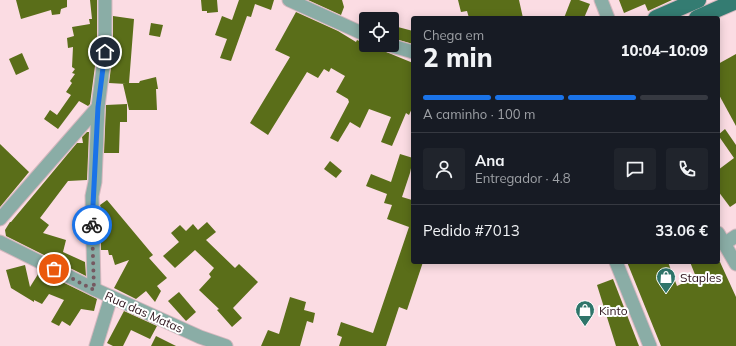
<!DOCTYPE html>
<html lang="pt">
<head>
<meta charset="utf-8">
<style>
  :root { --surface:#171b24; --page:#20242c; --text:#f1f3f6; --muted:#9ea1a6; --line:#363941; --accent:#1a73e8 }
  body { margin:0; font-family:Mulish,sans-serif; background:var(--page); color:var(--text); height:100vh; display:flex; flex-direction:column; font-size:15px; white-space:nowrap }
  * { box-sizing:border-box; margin:0 }
  p { font-size:13px; color:var(--muted) }
  .icon { flex:none; width:22px; height:22px; fill:none; stroke:currentColor; stroke-width:2; stroke-linecap:round; stroke-linejoin:round }
  .map { position:relative; flex:1; overflow:hidden }
  .drawer { position:absolute; left:411px; top:16px; width:309px; height:248px; display:flex; flex-direction:column; background:var(--surface); border-radius:4px; box-shadow:0 2px 10px #0003 }
  .drawer>* { flex:none }
  .controls { position:absolute; left:359px; top:12px; display:grid; gap:8px }
  .controls a { display:grid; place-items:center; width:40px; height:40px; border-radius:4px; background:var(--surface); box-shadow:0 2px 10px #0003; font-size:20px }
  .pin { position:absolute; display:grid; place-items:center; width:34px; height:34px; color:#fff; margin:-17px; border:2px solid #fff; border-radius:50%; box-shadow:0 1px 4px #0007 }
  .courier { position:absolute; display:grid; place-items:center; width:40px; height:40px; margin:-20px; border:3px solid #1a73e8; border-radius:50%; background:#fff; color:#222; box-shadow:0 1px 5px #0007 }
  .overview em { font-style:normal; font-weight:800 }
  .overview div { display:flex; flex-direction:column-reverse }
  .overview { display:flex; align-items:center; justify-content:space-between; height:68px; padding:0 12px }
  h1 { font-size:26px; font-weight:800; line-height:30px }
  .bar { display:grid; grid-template-columns:repeat(4,1fr); gap:6px 4px; align-content:center; height:48px; padding:0 12px }
  .bar i { height:5px; border-radius:3px; background:var(--line) }
  .bar .on { background:var(--accent) }
  .bar p { grid-column:span 4 }
  .line { display:flex; align-items:center; gap:10px; padding:0 12px; border-top:1px solid var(--line) }
  .line div { flex:1 }
  .round { display:grid; place-items:center; flex:none; width:42px; height:42px; border-radius:4px; background:var(--page) }
  .map>svg:first-child { display:block }
  .building { fill:#5a6e19 }
  .lines { fill:none; stroke-linecap:round; stroke-linejoin:round }
  .minor-casing { stroke:#d6b8bf; stroke-width:15 }
  .major-casing { stroke:#d6b8bf; stroke-width:18 }
  .minor { stroke:#8aada6; stroke-width:13 }
  .major { stroke:#347c72; stroke-width:16 }
  .done { stroke:#755961; stroke-width:4; stroke-dasharray:0 7.2 }
  .route { stroke:#1a73e8; stroke-width:5 }
  .labels { text-anchor:middle; dominant-baseline:central; stroke-width:4; stroke-linejoin:round; paint-order:stroke }
  .poi-label { font-size:12px; fill:#2d131b; stroke:#fff; text-anchor:start }
  .street-label { font-size:12px; fill:#2d131b; stroke:#fff }
</style>
</head>
<body>
<div class="map">
<svg width="736" height="346" viewBox="0 0 736 346">
  <rect width="100%" height="100%" fill="#fbdce3"/>
  <g class="building">
    <polygon points="16,0 67,0 67,7 61,9 60,14 52,15 51,10 21,19"/>
    <polygon points="90,0 97,0 97,51 90,104 88,106 79,101 58,129 44,119 50,110 57,115 71,95 66,92 72,83 70,81 75,74 72,73 75,69 72,67 73,47 68,48 67,38 74,36 72,27 90,24 89,19 92,19"/>
    <polygon points="201,0 217,0 218,12 207,13 207,11 202,11"/>
    <polygon points="239,0 274,0 271,10 255,4 251,17 247,16 231,61 220,58 227,39 215,35 222,16 232,20"/>
    <polygon points="308,0 342,0 344,7 341,15"/>
    <polygon points="458,0 519,0 523,18 469,18 467,11 461,12"/>
    <polygon points="571,0 579,0 590,4 584,18 564,18"/>
    <polygon points="619,0 672,0 648,11 645,4 624,13"/>
    <polygon points="296,12 338,31 356,42 357,40 413,63 413,106 409,115 406,113 392,146 381,142 391,117 369,109 360,128 350,122 338,142 330,138 349,102 348,99 336,92 345,76 331,68 329,72 324,69 318,78 307,72 268,135 250,123 290,57 275,50"/>
    <polygon points="113,16 134,19 129,83 139,83 140,81 156,77 158,89 156,89 157,110 129,110 123,84 126,84 109,83 113,52"/>
    <polygon points="151,23 163,25 160,37 149,35"/>
    <polygon points="394,26 413,31 413,44 392,38"/>
    <polygon points="22,53 29,69 16,75 9,59"/>
    <polygon points="736,54 736,126 718,93 718,64"/>
    <polygon points="127,104 127,122 120,122 119,153 104,153 106,105"/>
    <polygon points="725,129 736,145 736,203 730,207 718,191 718,170 734,158 718,135"/>
    <polygon points="87,132 89,132 87,180 68,181 40,218 49,225 43,233 66,240 63,252 85,262 86,276 6,236 5,230 10,222 11,222 77,143 83,143 82,137"/>
    <polygon points="0,144 29,172 0,207"/>
    <polygon points="400,154 413,158 410,173 402,197 412,200 411,206 413,206 413,262 423,262 407,310 399,307 386,346 339,346 342,337 337,335 341,322 373,333 409,227 387,219 392,205 384,203 387,194 366,186 371,174 391,182"/>
    <polygon points="330,161 342,171 336,178 324,169"/>
    <polygon points="107,200 153,255 149,258 167,278 157,286 161,291 155,302 146,291 136,299 114,288 129,260 115,265 112,255 109,255 108,250 101,250 101,228 105,227 101,215 103,215 100,205"/>
    <polygon points="207,222 216,232 206,240 235,268 239,264 258,282 233,308 242,318 232,327 217,310 219,309 199,290 211,277 209,274 214,268 195,250 175,268 163,256 179,242 171,233 180,225 186,231 193,224 198,230"/>
    <polygon points="627,262 668,262 677,286 696,277 690,262 720,262 736,297 736,346 661,346"/>
    <polygon points="25,265 30,287 40,271 97,299 94,311 81,309 70,326 62,321 59,326 51,322 64,300 49,294 42,304 34,300 34,302 11,288 6,270"/>
    <polygon points="613,279 639,346 616,346 597,285"/>
    <polygon points="179,292 196,312 186,321 168,301"/>
    <polygon points="290,297 306,302 304,310 315,313 313,323 307,321 300,346 261,346 268,330 279,334"/>
    <polygon points="124,311 157,326 150,339 131,330 123,346 113,346 107,343"/>
    <polygon points="156,336 176,346 151,346"/>
  </g>
  <g class="lines">
    <defs>
      <g id="minor">
        <polyline points="289,0 366,35"/>
        <polyline points="601,0 608,18"/>
        <polyline points="389,45 413,52"/>
        <polyline points="0,219 98,107"/>
        <polyline points="718,233 736,264"/>
        <polyline points="0,242 94,289 200,337 226,346"/>
        <polyline points="724,244 736,236"/>
        <polyline points="616,262 650,346"/>
        <polyline points="94,289 92,196 95,182 98,107 105,52 105,0"/>
        <polyline points="96,346 111,297"/>
      </g>
      <g id="major">
        <polyline points="656,18 698,0"/>
        <polyline points="697,18 736,1"/>
      </g>
    </defs>
    <use href="#minor" class="minor-casing"/>
    <use href="#major" class="major-casing"/>
    <use href="#minor" class="minor"/>
    <use href="#major" class="major"/>
  </g>
  <g class="lines">
    <polyline class="done" points="54,269 94,290 92,225"/>
    <polyline class="route" points="92,225 98,107 105,52"/>
  </g>
  <defs>
    <symbol id="shop-pin" viewBox="-11 -11 22 30"><path d="M0 17L-7.5 6A9.5 9.5 0 1 1 7.5 6Z" fill="#2f756a" stroke="#fff"/><path d="M-5-2.5h2.3a2.7 3.5 0 0 1 5.4 0H5L5.5 6h-11ZM-1.5-2.5h3a1.5 2.3 0 0 0-3 0Z" fill="#fff"/></symbol>
  </defs>
  <g fill-rule="evenodd">
    <use href="#shop-pin" x="655" y="266" width="22" height="30"/>
    <use href="#shop-pin" x="574" y="299" width="22" height="30"/>
  </g>
  <g class="labels">
    <g class="poi-label">
      <text x="680" y="277">Staples</text>
      <text x="599" y="310">Kinto</text>
    </g>
    <g class="street-label">
      <text transform="translate(144 312) rotate(24)">Rua das Matas</text>
    </g>
  </g>
</svg>
<div class="controls">
<a><svg class="icon" aria-label="locate" viewBox="0 0 24 24"><circle cx="12" cy="12" r="6"/><path d="M12 2v4M12 18v4M2 12h4M18 12h4"/></svg></a>
</div>
<div class="pin" style="left:54px;top:269px;background:#ea580c"><svg class="icon" aria-label="bag" viewBox="0 0 24 24"><path d="M5 8h14l-1 12H6zM9 8a3 3 0 0 1 6 0"/></svg></div>
<div class="pin" style="left:105px;top:52px;background:#1f2937"><svg class="icon" aria-label="home" viewBox="0 0 24 24"><path d="M3 11l9-7 9 7M6 9v11h12V9"/></svg></div>
<div class="courier" style="left:92px;top:225px"><svg class="icon" aria-label="bike" viewBox="0 0 24 24"><circle cx="6" cy="16" r="4"/><circle cx="18" cy="16" r="4"/><path d="M6 16l4-8h5l3 8M10 8l3 8H6M13 5h3"/></svg></div>
<section class="drawer">
<div class="overview"><div><h1>2 min</h1><p>Chega em</p></div><em>10:04–10:09</em></div>
<div class="bar"><i class="on"></i><i class="on"></i><i class="on"></i><i></i><p>A caminho · 100 m</p></div>
<div class="line" style="height:72px"><a class="round"><svg class="icon" aria-label="person" viewBox="0 0 24 24"><circle cx="12" cy="8" r="4"/><path d="M4 21q1-7 8-7t8 7"/></svg></a><div><b>Ana</b><p>Entregador · 4.8</p></div><a class="round"><svg class="icon" aria-label="chat" viewBox="0 0 24 24"><path d="M4 5h16v11H9l-5 4z"/></svg></a><a class="round"><svg class="icon" aria-label="phone" viewBox="0 0 24 24"><path d="M5 4h4l2 5-3 2q2 4 5 5l2-3 5 2v4C11 20 4 13 5 4z"/></svg></a></div>
<div class="line" style="height:52px"><div>Pedido #7013</div><b>33.06 €</b></div>
</section>
</div>
</body>
</html>
